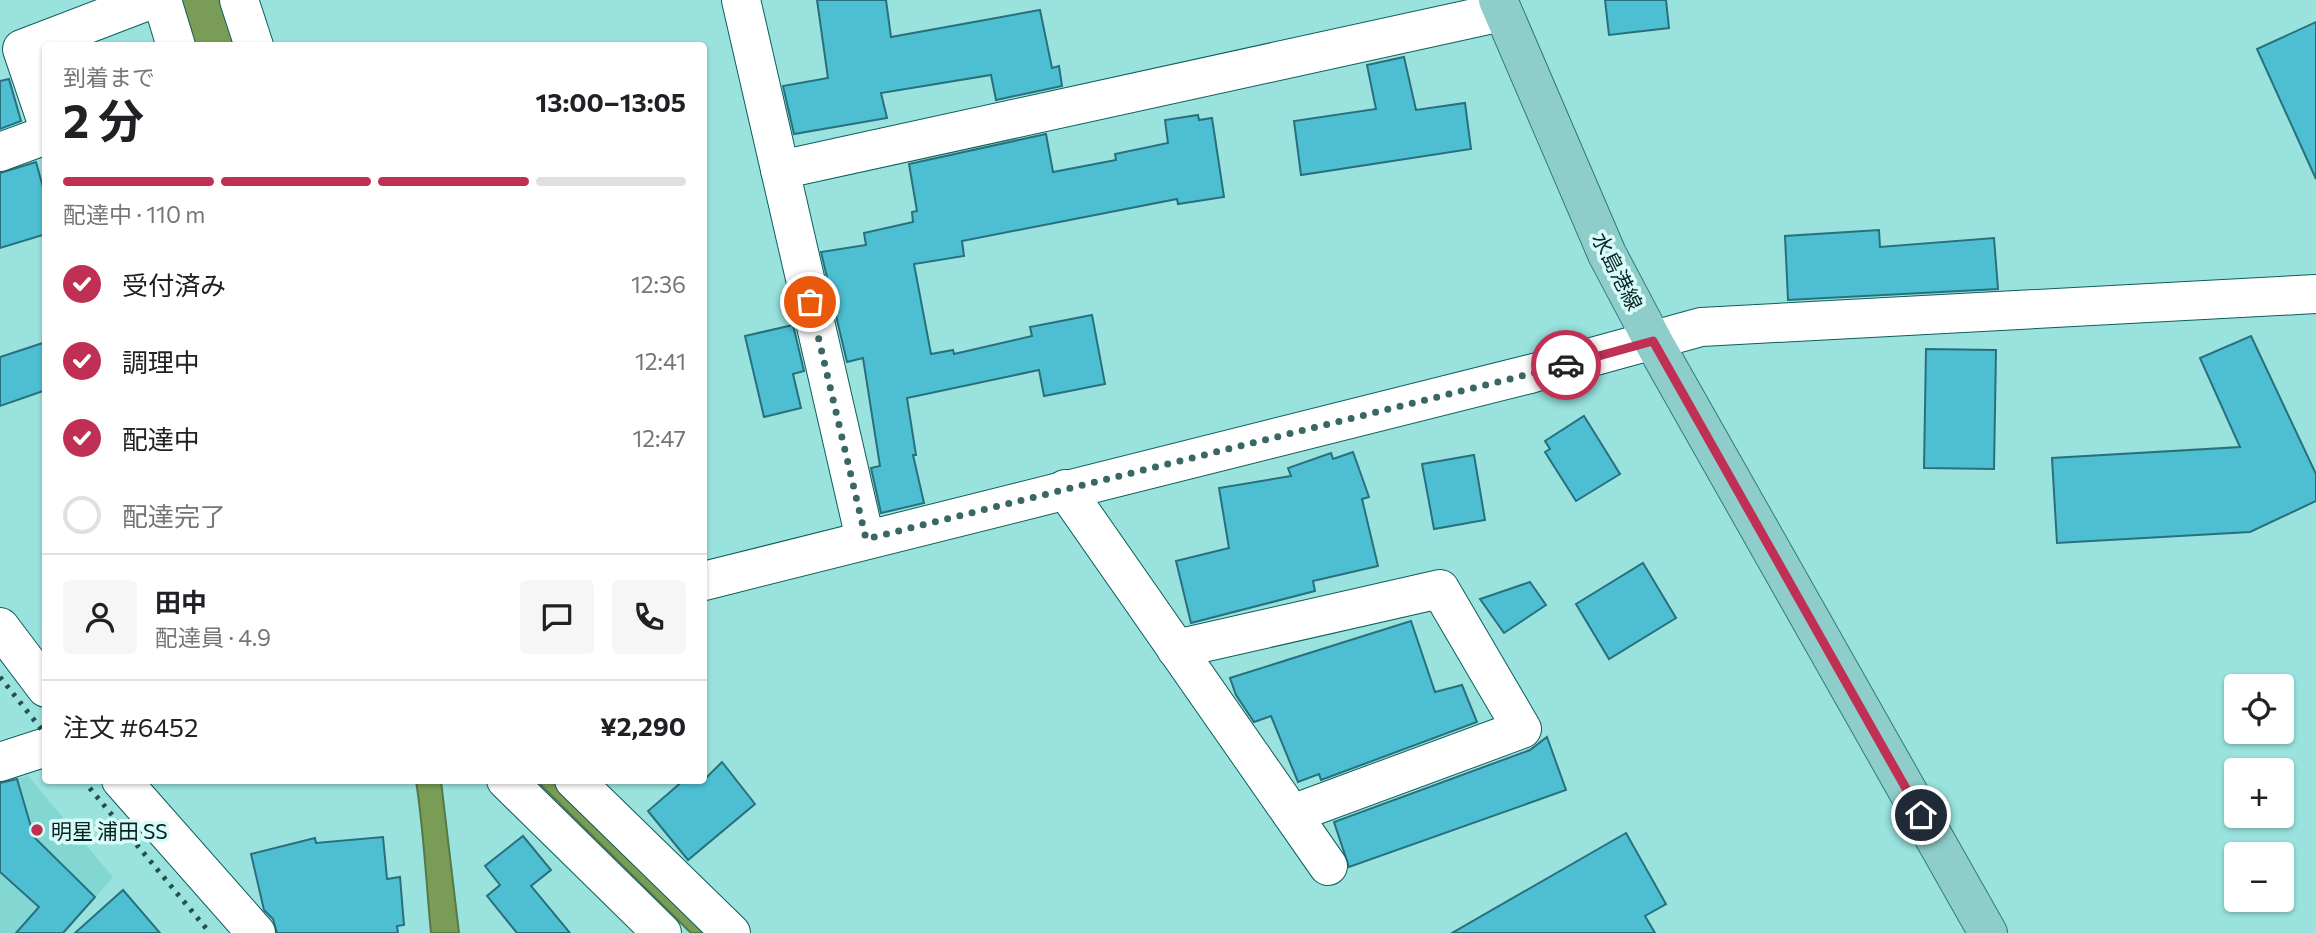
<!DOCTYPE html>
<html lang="ja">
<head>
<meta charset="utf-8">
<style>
  :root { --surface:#fff; --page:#f6f6f6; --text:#202124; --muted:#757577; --line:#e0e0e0; --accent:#bf3054 }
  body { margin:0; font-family:Commissioner,"Noto Sans JP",sans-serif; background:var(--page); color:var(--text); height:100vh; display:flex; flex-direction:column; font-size:26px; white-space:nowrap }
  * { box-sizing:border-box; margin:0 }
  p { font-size:23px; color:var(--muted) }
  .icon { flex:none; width:38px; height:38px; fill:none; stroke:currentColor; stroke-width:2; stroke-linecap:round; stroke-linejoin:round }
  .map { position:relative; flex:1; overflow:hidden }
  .side { position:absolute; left:42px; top:42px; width:665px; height:742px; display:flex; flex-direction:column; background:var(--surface); border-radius:7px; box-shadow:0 2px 5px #0004 }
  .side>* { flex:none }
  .tools { position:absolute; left:2224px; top:674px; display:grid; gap:14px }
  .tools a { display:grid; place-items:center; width:70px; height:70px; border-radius:7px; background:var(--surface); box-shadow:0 2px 5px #0004; font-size:35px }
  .pin { position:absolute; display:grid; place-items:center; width:60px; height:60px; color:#fff; margin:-30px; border:4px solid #fff; border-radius:50%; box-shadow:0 2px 7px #0007 }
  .courier { position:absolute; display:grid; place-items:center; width:70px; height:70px; margin:-35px; border:5px solid #bf3054; border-radius:50%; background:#fff; color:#222; box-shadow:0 2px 9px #0007 }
  .overview em { font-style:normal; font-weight:700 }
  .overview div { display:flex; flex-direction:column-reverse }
  .overview { display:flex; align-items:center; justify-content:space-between; height:119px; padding:0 21px }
  h1 { font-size:46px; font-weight:700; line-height:52px }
  .bar { display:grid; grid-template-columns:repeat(4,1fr); gap:10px 7px; align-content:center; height:84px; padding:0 21px }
  .bar i { height:9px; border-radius:5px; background:var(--line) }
  .bar .selected { background:var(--accent) }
  .bar p { grid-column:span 4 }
  .line { display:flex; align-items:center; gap:18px; padding:0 21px; border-top:2px solid var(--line) }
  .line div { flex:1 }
  .round { display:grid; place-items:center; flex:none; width:74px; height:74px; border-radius:7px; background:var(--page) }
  ol { padding:0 21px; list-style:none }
  li { display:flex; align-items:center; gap:21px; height:77px }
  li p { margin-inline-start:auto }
  li .icon { padding:7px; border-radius:50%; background:var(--accent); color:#fff; stroke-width:4 }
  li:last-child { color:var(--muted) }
  li i { width:38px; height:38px; border:4px solid var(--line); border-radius:50% }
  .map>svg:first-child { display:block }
  .built { fill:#83d7d2 }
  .water { fill:#799d57; stroke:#567948; stroke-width:2 }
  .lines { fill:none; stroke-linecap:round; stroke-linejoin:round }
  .stream { stroke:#567948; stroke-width:12 }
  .river { stroke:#799d57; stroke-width:70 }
  .building { fill:#4ebfd3; stroke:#28707c; stroke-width:2 }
  .minor-casing { stroke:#0b5f5c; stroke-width:40 }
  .major-casing { stroke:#2e7c79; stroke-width:40 }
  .minor { stroke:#fff; stroke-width:38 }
  .major { stroke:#8fcdca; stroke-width:38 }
  .rail { stroke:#254e4c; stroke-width:5; stroke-dasharray:3.5 7; stroke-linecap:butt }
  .done { stroke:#396765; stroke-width:7; stroke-dasharray:0 12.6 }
  .route { stroke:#bf3054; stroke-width:9 }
  .poi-dot { fill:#bf3054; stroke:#d8fbf9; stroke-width:2.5 }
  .labels { text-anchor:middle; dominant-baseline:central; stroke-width:7; stroke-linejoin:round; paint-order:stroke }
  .street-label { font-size:21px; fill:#052524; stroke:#d8fbf9 }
  .poi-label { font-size:21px; fill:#052524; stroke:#d8fbf9; text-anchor:start }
</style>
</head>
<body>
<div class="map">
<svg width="2316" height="933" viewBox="0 0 2316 933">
  <rect width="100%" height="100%" fill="#99e2de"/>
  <polygon class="built" points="28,776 113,877 65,933 0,933 0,783"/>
  <g class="water">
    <path d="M416 781H441L459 933H431C426 882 424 831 416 781Z"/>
    <polygon points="540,781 552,781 708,933 691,933 538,782"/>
  </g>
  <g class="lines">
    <polyline class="stream" points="185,0 200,46"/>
    <polyline class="river" points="211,0 226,46"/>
  </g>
  <g class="building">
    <polygon points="817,0 886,0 891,37 1040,10 1052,68 1059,66 1062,86 996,100 991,75 881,93 887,118 794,134 783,86 828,78"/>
    <polygon points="1605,0 1666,0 1669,28 1609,35"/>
    <polygon points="2316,22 2316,179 2257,49"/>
    <polygon points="1404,57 1416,110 1465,103 1471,149 1301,175 1294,121 1376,109 1367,65"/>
    <polygon points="9,79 21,121 0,129 0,81"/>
    <polygon points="1198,115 1199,120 1212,118 1224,197 1178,204 1177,199 962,241 964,256 914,264 931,354 953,350 954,354 1032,336 1030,327 1092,315 1105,384 1044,396 1039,370 907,398 916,455 913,455 924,503 881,513 871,468 880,466 863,358 847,362 821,252 866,245 864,233 913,222 912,212 917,211 909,164 1046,134 1053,172 1116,160 1115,154 1168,143 1165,120"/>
    <polygon points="36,162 46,198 46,234 0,248 0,173"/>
    <polygon points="1879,230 1880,247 1994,238 1998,289 1788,300 1785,236"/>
    <polygon points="793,325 804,371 793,374 801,408 764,417 745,336"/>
    <polygon points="2251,336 2316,474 2316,501 2250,532 2057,543 2052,458 2240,447 2200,358"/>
    <polygon points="46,342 46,390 0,406 0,357"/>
    <polygon points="1926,349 1996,350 1994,469 1924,468"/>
    <polygon points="1584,416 1620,474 1576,501 1545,452 1550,449 1545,441"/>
    <polygon points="1353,452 1369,497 1362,499 1378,566 1313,581 1315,591 1191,623 1176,561 1229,548 1219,488 1291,476 1288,468 1331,453 1333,459"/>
    <polygon points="1474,455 1485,520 1434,529 1422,464"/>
    <polygon points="1643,563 1676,618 1609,659 1576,604"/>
    <polygon points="1530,582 1546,605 1504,633 1480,599"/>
    <polygon points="1411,621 1435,692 1462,685 1477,722 1321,780 1319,774 1298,782 1271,716 1254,722 1236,695 1230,678"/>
    <polygon points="1547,737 1566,790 1349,867 1334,822 1530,750"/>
    <polygon points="722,762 755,804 688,860 648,811 684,780 704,780"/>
    <polygon points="17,779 34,837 95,897 63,933 16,933 39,907 0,872 0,783"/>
    <polygon points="1626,833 1666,904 1645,916 1655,933 1452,933"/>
    <polygon points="523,836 551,870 531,886 570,933 517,933 487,896 500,885 485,866"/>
    <polygon points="383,837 387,879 400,877 404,925 397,926 398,933 277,933 273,919 264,910 251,854 315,838 316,843"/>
    <polygon points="123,890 160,933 75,933"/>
  </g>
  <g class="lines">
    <defs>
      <g id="minor">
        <polyline points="162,0 176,46"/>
        <polyline points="239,0 254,46"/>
        <polyline points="741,0 865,539"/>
        <polyline points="46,120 22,49 150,0"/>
        <polyline points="0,152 46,135"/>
        <polyline points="780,170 1502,12"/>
        <polyline points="1065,489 1328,866"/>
        <polyline points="704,581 1530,374 1701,327 2316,294"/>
        <polyline points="0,627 46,688"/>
        <polyline points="1176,649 1440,589 1522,729 1292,814"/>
        <polyline points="0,762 46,747"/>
        <polyline points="121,780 256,933"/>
        <polyline points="506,780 662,933"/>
        <polyline points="574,780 731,933"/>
      </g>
      <polyline id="major" points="1498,0 1607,254 1653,341 1988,933"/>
    </defs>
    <use href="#minor" class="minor-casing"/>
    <use href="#major" class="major-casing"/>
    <use href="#minor" class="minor"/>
    <use href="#major" class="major"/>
    <g class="rail">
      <polyline points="0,677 46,735"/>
      <polyline points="83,780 210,933"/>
    </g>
  </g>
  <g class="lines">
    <polyline class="done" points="810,302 866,539 1566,365"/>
    <polyline class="route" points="1566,365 1653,341 1921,815"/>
  </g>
  <circle class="poi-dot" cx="37" cy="830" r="7"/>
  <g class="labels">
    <g class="street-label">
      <text transform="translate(1618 271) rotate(63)">水島港線</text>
    </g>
    <g class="poi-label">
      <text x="51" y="830">明星 浦田 SS</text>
    </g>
  </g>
</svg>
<div class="tools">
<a><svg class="icon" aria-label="locate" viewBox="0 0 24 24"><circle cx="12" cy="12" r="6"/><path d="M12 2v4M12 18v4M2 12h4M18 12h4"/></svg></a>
<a>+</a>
<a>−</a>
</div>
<div class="pin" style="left:810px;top:302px;background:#ea580c"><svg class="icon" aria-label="bag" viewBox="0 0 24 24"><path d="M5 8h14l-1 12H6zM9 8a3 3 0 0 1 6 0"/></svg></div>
<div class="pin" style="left:1921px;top:815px;background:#1f2937"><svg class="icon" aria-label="home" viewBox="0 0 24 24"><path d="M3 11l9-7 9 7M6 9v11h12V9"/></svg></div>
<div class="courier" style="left:1566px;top:365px"><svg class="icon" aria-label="car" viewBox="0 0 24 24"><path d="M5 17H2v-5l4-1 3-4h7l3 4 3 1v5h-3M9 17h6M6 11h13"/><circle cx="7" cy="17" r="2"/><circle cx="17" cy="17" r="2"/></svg></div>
<section class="side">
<div class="overview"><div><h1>2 分</h1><p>到着まで</p></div><em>13:00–13:05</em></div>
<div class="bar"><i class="selected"></i><i class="selected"></i><i class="selected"></i><i></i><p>配達中 · 110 m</p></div>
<ol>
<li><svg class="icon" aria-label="check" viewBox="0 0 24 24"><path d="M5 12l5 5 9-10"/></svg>受付済み<p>12:36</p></li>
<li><svg class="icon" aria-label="check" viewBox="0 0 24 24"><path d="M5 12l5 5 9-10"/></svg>調理中<p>12:41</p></li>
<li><svg class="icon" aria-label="check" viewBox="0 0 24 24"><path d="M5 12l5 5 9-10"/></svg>配達中<p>12:47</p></li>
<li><i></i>配達完了</li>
</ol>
<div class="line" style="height:126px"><a class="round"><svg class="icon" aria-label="person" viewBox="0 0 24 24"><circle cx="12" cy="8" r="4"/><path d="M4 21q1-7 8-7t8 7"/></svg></a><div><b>田中</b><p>配達員 · 4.9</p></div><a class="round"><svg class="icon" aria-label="chat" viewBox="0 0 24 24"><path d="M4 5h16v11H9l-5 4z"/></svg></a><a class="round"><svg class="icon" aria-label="phone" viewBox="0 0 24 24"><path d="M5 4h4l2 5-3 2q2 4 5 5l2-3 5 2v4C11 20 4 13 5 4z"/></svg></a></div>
<div class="line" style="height:91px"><div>注文 #6452</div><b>¥2,290</b></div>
</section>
</div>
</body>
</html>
